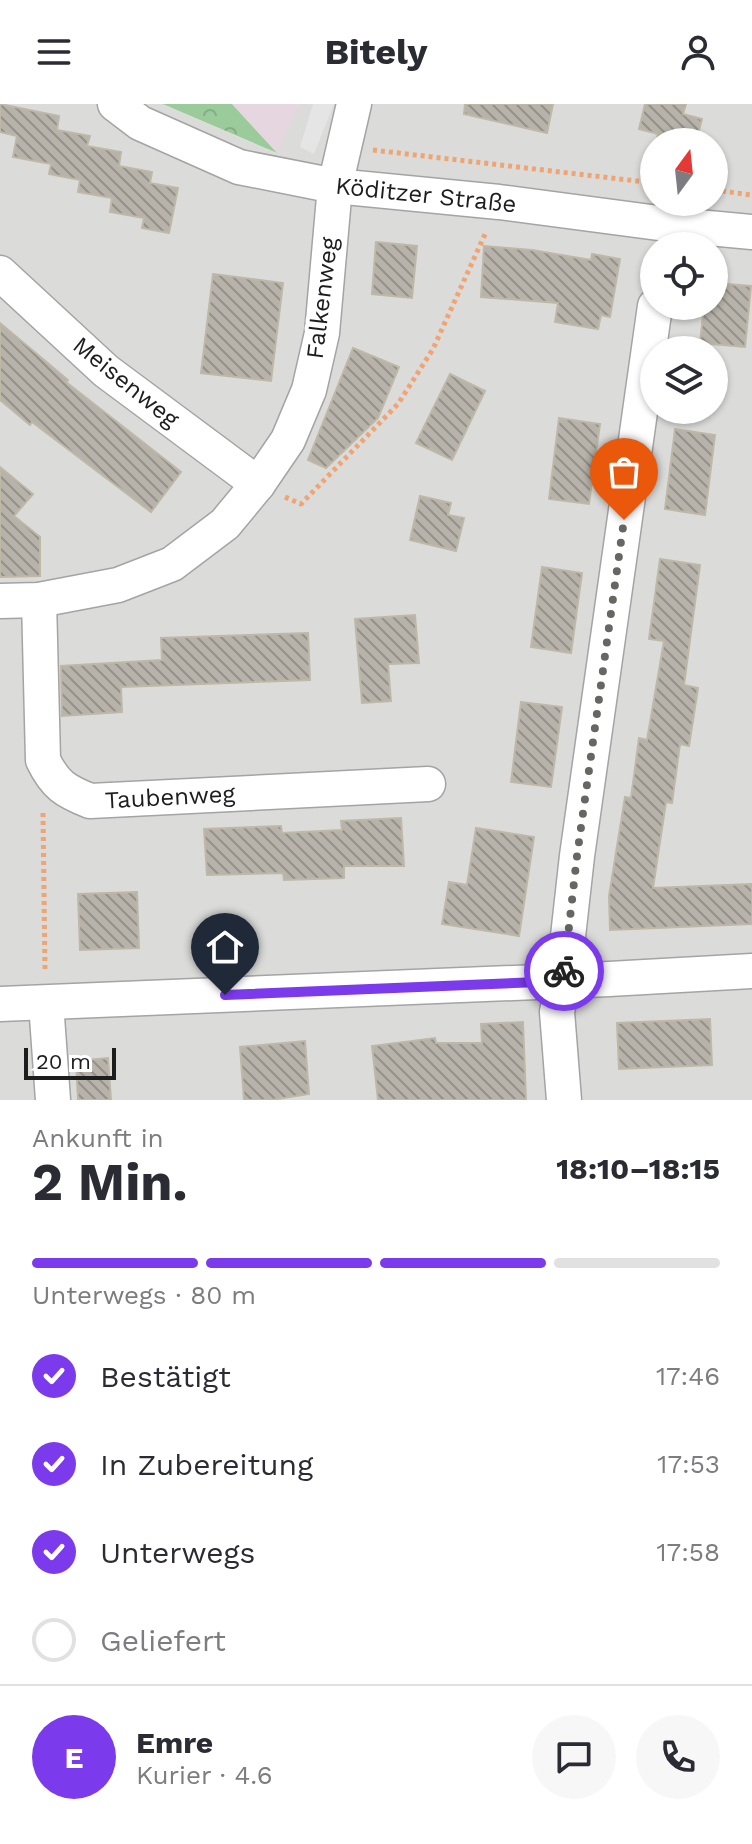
<!DOCTYPE html>
<html lang="de">
<head>
<meta charset="utf-8">
<style>
  :root { --surface:#fff; --page:#f7f7f7; --text:#2b2b33; --muted:#7c7c81; --line:#e1e1e2; --accent:#7c3aed }
  body { margin:0; font-family:"Work Sans",sans-serif; background:var(--page); color:var(--text); height:100vh; display:flex; flex-direction:column; font-size:30px; white-space:nowrap }
  * { box-sizing:border-box; margin:0 }
  p { font-size:26px; color:var(--muted) }
  .icon { flex:none; width:44px; height:44px; fill:none; stroke:currentColor; stroke-width:2; stroke-linecap:round; stroke-linejoin:round }
  .map { position:relative; height:996px; overflow:hidden }
  .drawer { display:flex; flex-direction:column; background:var(--surface); flex:1 }
  .drawer>* { flex:none }
  .needle { width:52px; rotate:15deg }
  .buttons { position:absolute; left:640px; top:24px; display:grid; gap:16px }
  .buttons a { display:grid; place-items:center; width:88px; height:88px; border-radius:50%; background:var(--surface); box-shadow:0 2px 6px #0004; font-size:40px }
  .scale { position:absolute; left:24px; bottom:20px; width:92px; box-sizing:border-box; padding-left:8px; border:4px solid #1d1d1d; border-top:0; font-size:22px; line-height:28px; white-space:nowrap; color:#1d1d1d; -webkit-text-stroke:6px #fff; paint-order:stroke }
  .pin { position:absolute; display:grid; place-items:center; width:68px; height:68px; color:#fff; margin:-82px -34px; border-radius:50% 50% 50% 0; rotate:-45deg; box-shadow:0 0 8px #0007 }
  .pin .icon { rotate:45deg }
  .courier { position:absolute; display:grid; place-items:center; width:80px; height:80px; margin:-40px; border:6px solid #7c3aed; border-radius:50%; background:#fff; color:#222; box-shadow:0 2px 10px #0007 }
  .head em { font-style:normal; font-weight:700 }
  .head div { display:flex; flex-direction:column-reverse }
  .head { display:flex; align-items:center; justify-content:space-between; height:136px; padding:0 32px }
  h1 { font-size:52px; font-weight:700; line-height:60px }
  .bar { display:grid; grid-template-columns:repeat(4,1fr); gap:12px 8px; align-content:center; height:96px; padding:0 32px }
  .bar i { height:10px; border-radius:6px; background:var(--line) }
  .bar .active { background:var(--accent) }
  .bar p { grid-column:span 4 }
  .line { display:flex; align-items:center; gap:20px; padding:0 32px; border-top:2px solid var(--line) }
  .line div { flex:1 }
  .round { display:grid; place-items:center; flex:none; width:84px; height:84px; border-radius:42px; background:var(--page) }
  ol { padding:0 32px; list-style:none }
  li { display:flex; align-items:center; gap:24px; height:88px }
  li p { margin-inline-start:auto }
  li .icon { padding:8px; border-radius:50%; background:var(--accent); color:#fff; stroke-width:4 }
  li:last-child { color:var(--muted) }
  li i { width:44px; height:44px; border:4px solid var(--line); border-radius:50% }
  header { display:flex; justify-content:space-between; align-items:center; height:104px; padding:0 32px; background:var(--surface); font-size:36px; font-weight:700 }
  .map>svg:first-child { display:block }
  .residential { fill:#dbdbda; fill-rule:evenodd }
  .industrial { fill:#e6d6df }
  .forest { fill:url(#forest-crowns) }
  .parking { fill:#e5e5e5 }
  .building { fill:url(#building-back-hatch); stroke:#beb8a7; stroke-width:2 }
  .lines { fill:none; stroke-linecap:round; stroke-linejoin:round }
  .minor-casing { stroke:#a4a4a4; stroke-width:37 }
  .path { stroke:#f0a473; stroke-width:5; stroke-dasharray:4 4; stroke-linecap:butt }
  .minor { stroke:#fff; stroke-width:34 }
  .done { stroke:#666663; stroke-width:8; stroke-dasharray:0 14.4 }
  .route { stroke:#7c3aed; stroke-width:10 }
  .labels { text-anchor:middle; dominant-baseline:central; stroke-width:8; stroke-linejoin:round; paint-order:stroke }
  .street-label { font-size:24px; fill:#1d1d1d; stroke:#fff }
</style>
</head>
<body>
<header><svg class="icon" aria-label="menu" viewBox="0 0 24 24"><path d="M4 6h16M4 12h16M4 18h16"/></svg>Bitely<svg class="icon" aria-label="person" viewBox="0 0 24 24"><circle cx="12" cy="8" r="4"/><path d="M4 21q1-7 8-7t8 7"/></svg></header>
<div class="map">
<svg width="752" height="996" viewBox="0 0 752 996">
  <defs>
    <pattern id="forest-crowns" width="20" height="18" patternUnits="userSpaceOnUse" patternTransform="scale(2)"><rect width="20" height="18" fill="#9bca9b"/><path d="M2 6a3 3 0 1 1 6 0M12 15a3 3 0 1 1 6 0" fill="none" stroke="#85ad85"/></pattern>
    <pattern id="building-back-hatch" width="6" height="6" patternUnits="userSpaceOnUse" patternTransform="scale(2)"><rect width="6" height="6" fill="#b7b3aa"/><path d="M-1 5l2 2M0 0l6 6M5-1l2 2" fill="none" stroke="#94918a"/></pattern>
  </defs>
  <rect width="100%" height="100%" fill="#eeede4"/>
  <path class="residential" d="M0 0H162L276 49 299 0H752V996H0ZM654 38H714V98H654ZM654 142H714V202H654ZM654 246H714V306H654Z"/>
  <polygon class="industrial" points="232,0 299,0 277,49"/>
  <polygon class="forest" points="162,0 232,0 277,49 165,1"/>
  <polygon class="parking" points="313,0 334,0 314,50 300,43"/>
  <g class="building">
    <polygon points="0,0 59,12 57,26 90,32 87,42 121,48 119,62 152,68 150,79 178,84 169,129 142,124 144,114 110,108 112,94 78,88 80,76 49,70 51,60 13,53 17,32 0,28"/>
    <polygon points="465,0 553,0 547,29 464,10"/>
    <polygon points="645,0 686,0 683,10 702,15 696,38 656,38 658,30 639,25"/>
    <polygon points="376,138 417,142 412,194 372,190"/>
    <polygon points="484,142 532,146 591,156 592,150 620,155 610,213 601,211 598,225 555,218 558,199 481,193"/>
    <polygon points="213,170 283,179 271,277 201,269"/>
    <polygon points="714,179 751,182 745,243 700,239 704,202 714,202"/>
    <polygon points="0,219 68,276 66,278 181,368 151,408 32,318 30,321 0,296"/>
    <polygon points="353,244 399,263 378,314 326,364 308,356"/>
    <polygon points="450,270 485,287 452,356 416,339"/>
    <polygon points="559,314 600,320 589,400 549,395"/>
    <polygon points="675,325 715,331 705,411 665,405"/>
    <polygon points="0,363 33,390 14,412 40,433 40,472 0,473"/>
    <polygon points="420,392 451,399 448,411 464,414 456,447 410,436"/>
    <polygon points="660,455 700,461 684,581 698,584 689,642 680,640 672,699 666,698 653,784 752,780 752,820 610,826 609,792 625,693 631,694 639,634 647,636 664,537 649,535"/>
    <polygon points="542,463 582,469 571,549 531,543"/>
    <polygon points="415,511 419,559 388,560 391,597 362,599 355,515"/>
    <polygon points="308,529 310,576 121,583 122,608 62,612 61,562 162,556 161,534"/>
    <polygon points="521,598 562,603 551,683 511,678"/>
    <polygon points="401,714 404,762 344,762 344,774 284,776 283,769 207,771 204,725 281,722 282,729 342,726 341,717"/>
    <polygon points="476,724 534,733 519,832 442,820 449,778 467,781"/>
    <polygon points="137,788 139,844 80,846 78,790"/>
    <polygon points="710,915 712,961 619,965 617,919"/>
    <polygon points="523,918 526,996 378,996 372,942 435,934 436,939 482,939 481,920"/>
    <polygon points="305,937 309,990 272,996 244,996 240,943"/>
    <polygon points="108,954 111,996 78,996 76,957"/>
  </g>
  <g class="lines">
    <defs>
      <g id="minor">
        <polyline points="115,0 140,19 239,63 335,82 499,98 666,120 752,128"/>
        <polyline points="0,169 106,267 258,380"/>
        <path d="M39 496 43 656C55 681 65 687 90 697L428 680"/>
        <polyline points="0,497 39,496 118,481 172,460 225,420 258,380 288,336 309,286 322,229 335,82 354,0"/>
        <polyline points="46,899 53,996"/>
        <polyline points="0,900 609,875 752,867"/>
        <polyline points="564,996 557,908 563,877 577,752 655,202"/>
      </g>
    </defs>
    <use href="#minor" class="minor-casing"/>
    <g class="path">
      <polyline points="373,46 654,79"/>
      <polyline points="714,86 752,91"/>
      <polyline points="285,393 301,400 398,300 433,245 486,128"/>
      <polyline points="43,709 45,867"/>
    </g>
    <use href="#minor" class="minor"/>
  </g>
  <g class="lines">
    <polyline class="done" points="564,867 577,752 624,416"/>
    <polyline class="route" points="225,891 563,877 564,867"/>
  </g>
  <g class="labels">
    <g class="street-label">
      <text transform="translate(426 91) rotate(6)">Köditzer Straße</text>
      <text transform="translate(322 194) rotate(-83)">Falkenweg</text>
      <text transform="translate(126 278) rotate(39)">Meisenweg</text>
      <text transform="translate(170 693) rotate(-3)">Taubenweg</text>
    </g>
  </g>
</svg>
<div class="buttons">
<a><svg class="needle" viewBox="-14 -14 28 28"><path d="M0-13l5 13h-10z" fill="#e53935"/><path d="M0 13l5-13h-10z" fill="#7c7c81"/></svg></a>
<a><svg class="icon" aria-label="locate" viewBox="0 0 24 24"><circle cx="12" cy="12" r="6"/><path d="M12 2v4M12 18v4M2 12h4M18 12h4"/></svg></a>
<a><svg class="icon" aria-label="layers" viewBox="0 0 24 24"><path d="M12 4l9 5-9 5-9-5zM3 14l9 5 9-5"/></svg></a>
</div>
<div class="scale">20 m</div>
<div class="pin" style="left:624px;top:416px;background:#ea580c"><svg class="icon" aria-label="bag" viewBox="0 0 24 24"><path d="M5 8h14l-1 12H6zM9 8a3 3 0 0 1 6 0"/></svg></div>
<div class="pin" style="left:225px;top:891px;background:#1f2937"><svg class="icon" aria-label="home" viewBox="0 0 24 24"><path d="M3 11l9-7 9 7M6 9v11h12V9"/></svg></div>
<div class="courier" style="left:564px;top:867px"><svg class="icon" aria-label="bike" viewBox="0 0 24 24"><circle cx="6" cy="16" r="4"/><circle cx="18" cy="16" r="4"/><path d="M6 16l4-8h5l3 8M10 8l3 8H6M13 5h3"/></svg></div>
</div>
<section class="drawer">
<div class="head"><div><h1>2 Min.</h1><p>Ankunft in</p></div><em>18:10–18:15</em></div>
<div class="bar"><i class="active"></i><i class="active"></i><i class="active"></i><i></i><p>Unterwegs · 80 m</p></div>
<ol>
<li><svg class="icon" aria-label="check" viewBox="0 0 24 24"><path d="M5 12l5 5 9-10"/></svg>Bestätigt<p>17:46</p></li>
<li><svg class="icon" aria-label="check" viewBox="0 0 24 24"><path d="M5 12l5 5 9-10"/></svg>In Zubereitung<p>17:53</p></li>
<li><svg class="icon" aria-label="check" viewBox="0 0 24 24"><path d="M5 12l5 5 9-10"/></svg>Unterwegs<p>17:58</p></li>
<li><i></i>Geliefert</li>
</ol>
<div class="line" style="height:144px"><b class="round" style="background:var(--accent);color:#fff">E</b><div><b>Emre</b><p>Kurier · 4.6</p></div><a class="round"><svg class="icon" aria-label="chat" viewBox="0 0 24 24"><path d="M4 5h16v11H9l-5 4z"/></svg></a><a class="round"><svg class="icon" aria-label="phone" viewBox="0 0 24 24"><path d="M5 4h4l2 5-3 2q2 4 5 5l2-3 5 2v4C11 20 4 13 5 4z"/></svg></a></div>
</section>
</body>
</html>
